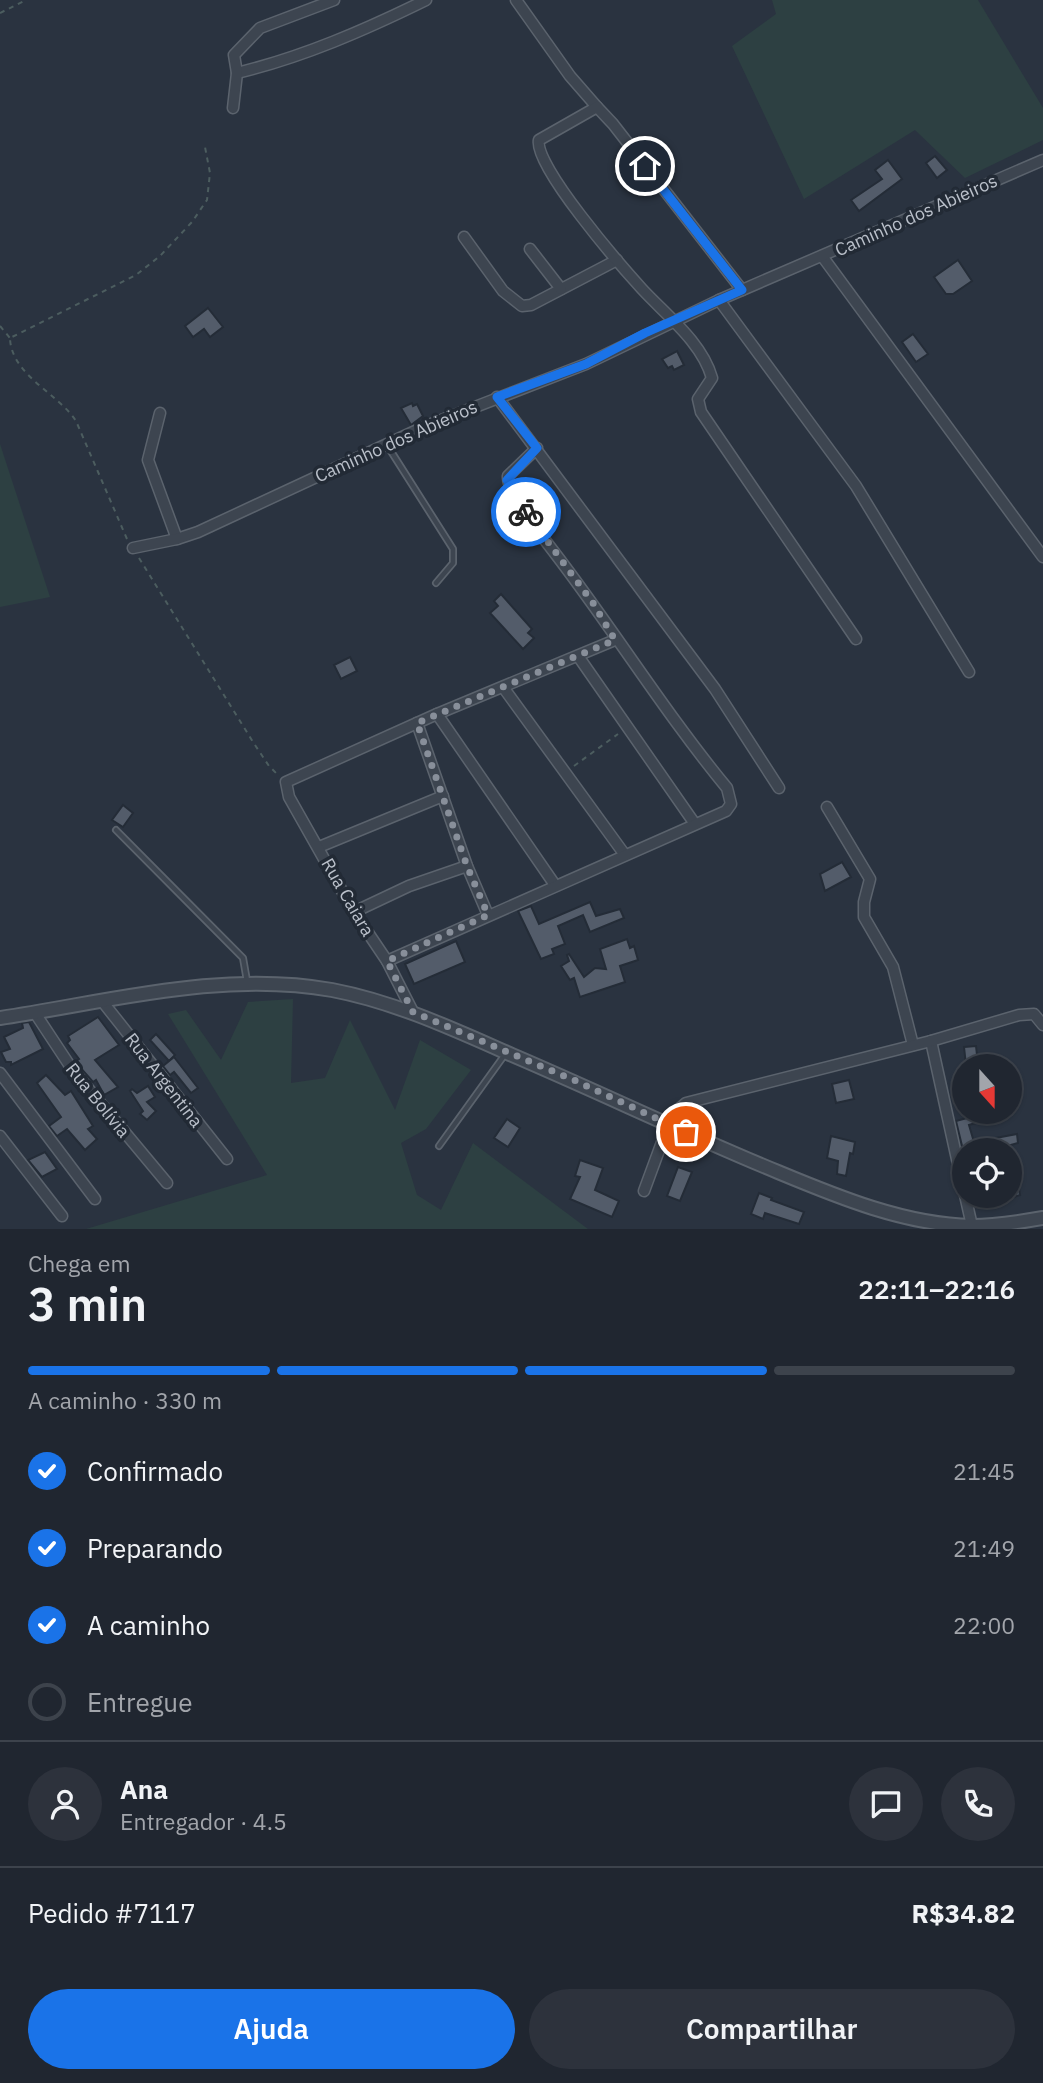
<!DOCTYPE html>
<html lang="pt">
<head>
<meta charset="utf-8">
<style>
  :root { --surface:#202630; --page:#2d323c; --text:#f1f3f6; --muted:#a2a5ab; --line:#3d434c; --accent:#1a73e8 }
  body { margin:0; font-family:"IBM Plex Sans",sans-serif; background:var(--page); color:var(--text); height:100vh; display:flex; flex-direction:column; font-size:26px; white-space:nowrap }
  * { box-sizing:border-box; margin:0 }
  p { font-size:23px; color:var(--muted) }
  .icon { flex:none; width:38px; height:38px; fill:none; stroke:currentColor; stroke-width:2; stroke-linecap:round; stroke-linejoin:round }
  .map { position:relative; height:1229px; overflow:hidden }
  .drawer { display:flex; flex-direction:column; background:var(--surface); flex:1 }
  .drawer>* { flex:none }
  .needle { width:46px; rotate:159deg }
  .controls { position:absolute; left:952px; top:1054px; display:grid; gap:14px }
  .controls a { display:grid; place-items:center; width:70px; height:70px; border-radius:50%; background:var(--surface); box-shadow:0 2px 5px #0004,0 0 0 2px var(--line); font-size:35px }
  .pin { position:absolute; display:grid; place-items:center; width:60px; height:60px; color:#fff; margin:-30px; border:4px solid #fff; border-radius:50%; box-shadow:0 2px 7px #0007 }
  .courier { position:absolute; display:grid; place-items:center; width:70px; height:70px; margin:-35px; border:5px solid #1a73e8; border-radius:50%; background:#fff; color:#222; box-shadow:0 2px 9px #0007 }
  .headline em { font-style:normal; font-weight:600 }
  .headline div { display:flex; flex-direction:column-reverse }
  .headline { display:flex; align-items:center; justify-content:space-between; height:119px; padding:0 28px }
  h1 { font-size:46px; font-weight:600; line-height:52px }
  .bar { display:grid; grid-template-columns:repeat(4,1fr); gap:10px 7px; align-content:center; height:84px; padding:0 28px }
  .bar i { height:9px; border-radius:5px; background:var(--line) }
  .bar .selected { background:var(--accent) }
  .bar p { grid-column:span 4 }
  .line { display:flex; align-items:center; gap:18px; padding:0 28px; border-top:2px solid var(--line) }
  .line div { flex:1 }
  .round { display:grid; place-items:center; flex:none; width:74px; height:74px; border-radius:37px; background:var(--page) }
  ol { padding:0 28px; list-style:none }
  li { display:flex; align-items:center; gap:21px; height:77px }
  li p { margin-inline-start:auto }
  li .icon { padding:7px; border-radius:50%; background:var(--accent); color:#fff; stroke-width:4 }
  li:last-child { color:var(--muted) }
  li i { width:38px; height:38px; border:4px solid var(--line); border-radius:50% }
  .primary-button { display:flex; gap:14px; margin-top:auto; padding:14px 28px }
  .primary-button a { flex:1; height:80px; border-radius:42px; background:var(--accent); color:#fff; font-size:28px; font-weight:600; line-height:80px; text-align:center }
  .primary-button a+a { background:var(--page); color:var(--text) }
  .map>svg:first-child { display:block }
  .green { fill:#2d4042 }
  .building { fill:#535c6a; stroke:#242c37; stroke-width:2 }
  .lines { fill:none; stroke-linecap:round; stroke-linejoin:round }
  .service-casing { stroke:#5b636d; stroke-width:8 }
  .minor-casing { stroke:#5b636d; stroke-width:13 }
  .tertiary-casing { stroke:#5b636d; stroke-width:16 }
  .path { stroke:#4c5d5f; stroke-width:2; stroke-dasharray:5 5; stroke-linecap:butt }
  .service { stroke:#3d4550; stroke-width:4.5 }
  .minor { stroke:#3d4550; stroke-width:10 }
  .tertiary { stroke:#3d4550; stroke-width:12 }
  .done { stroke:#888f9a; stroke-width:7; stroke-dasharray:0 12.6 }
  .route { stroke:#1a73e8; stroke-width:9 }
  .labels { text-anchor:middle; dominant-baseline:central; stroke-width:7; stroke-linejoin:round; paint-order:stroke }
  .street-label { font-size:18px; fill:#bac0ca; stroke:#222a35 }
</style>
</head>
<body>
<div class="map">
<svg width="1043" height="1229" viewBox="0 0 1043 1229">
  <rect width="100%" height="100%" fill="#2a3340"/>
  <g class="green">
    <polygon points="772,0 978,0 1043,108 1043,140 965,178 915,130 804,199 732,46 776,14"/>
    <polygon points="0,444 50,597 0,607"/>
    <polygon points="293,999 291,1083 325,1078 350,1020 395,1110 420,1040 471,1070 426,1129 401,1143 417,1195 441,1210 473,1143 588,1229 86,1229 267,1175 168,1014 186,1010 221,1060 248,1002"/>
  </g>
  <g class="building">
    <polygon points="935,156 947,170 937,178 926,163"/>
    <polygon points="888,160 902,179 859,211 851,200 882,179 875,170"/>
    <polygon points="958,260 972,281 953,294 946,294 934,277"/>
    <polygon points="208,308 223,327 210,337 204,329 193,337 185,326"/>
    <polygon points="913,334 928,354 916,362 902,342"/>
    <polygon points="677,351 684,365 674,370 672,366 668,368 662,359"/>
    <polygon points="412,403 413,406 417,404 423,416 411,425 401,408"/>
    <polygon points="501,594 532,629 528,633 534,638 523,649 490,613 498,606 494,601"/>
    <polygon points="350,657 357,671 341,679 334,665"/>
    <polygon points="123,805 133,813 123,827 112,820"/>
    <polygon points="842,862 851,877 825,891 820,874"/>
    <polygon points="590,902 596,916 620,909 624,918 590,932 583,915 558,926 565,944 552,949 554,954 541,959 518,911 531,906 539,924"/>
    <polygon points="627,939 630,948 634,946 638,960 620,966 625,982 580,997 574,978 570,980 561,966 569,961 567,955 569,954 584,977 595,968 606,969 600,949"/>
    <polygon points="456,941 465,962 414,984 405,964"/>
    <polygon points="98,1017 119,1045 95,1060 118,1087 104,1095 96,1080 93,1082 78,1065 76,1061 79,1059 67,1043 70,1040 68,1036"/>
    <polygon points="29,1022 43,1049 11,1065 11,1062 6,1062 1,1052 10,1049 4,1037 23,1028 22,1023"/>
    <polygon points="156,1034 175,1055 169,1061 150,1040"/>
    <polygon points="976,1046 978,1064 966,1065 964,1047"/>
    <polygon points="174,1057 198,1088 191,1093 174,1072 170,1075 163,1066"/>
    <polygon points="46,1075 65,1095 71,1091 93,1126 88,1129 97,1139 85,1150 67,1129 57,1136 49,1126 61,1117 37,1083"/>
    <polygon points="849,1080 854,1099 836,1103 832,1084"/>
    <polygon points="148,1086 155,1097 147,1102 156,1111 147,1120 140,1114 143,1111 130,1091 132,1089 137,1093"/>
    <polygon points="966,1111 977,1111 979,1122 969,1125 974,1142 1017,1134 1018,1143 993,1150 963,1150 956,1121 967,1118"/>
    <polygon points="507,1119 520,1128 508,1147 494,1138"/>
    <polygon points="831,1136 855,1142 853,1154 850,1153 846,1176 837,1174 838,1161 827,1158"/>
    <polygon points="45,1152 57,1169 42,1177 28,1160"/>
    <polygon points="580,1160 603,1168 595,1190 619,1201 612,1217 570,1199 580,1177 575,1176"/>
    <polygon points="1010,1160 1014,1160 1020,1195 1010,1198"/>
    <polygon points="678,1167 692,1172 680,1201 667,1196"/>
    <polygon points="759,1193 772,1198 771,1200 804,1212 799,1224 765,1213 763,1219 751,1214"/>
  </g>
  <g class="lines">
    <defs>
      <g id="service">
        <polyline points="387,445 453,549 453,563 436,583"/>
        <polyline points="116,830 243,958 247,981"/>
        <polyline points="439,1146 506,1053"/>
      </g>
      <g id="minor">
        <polyline points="516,0 570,76 597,107"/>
        <path d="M237 73C303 57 365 30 426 0"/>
        <polyline points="233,108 237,73 234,55 260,28 334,0"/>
        <polyline points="464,237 503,291 522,306 531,305 617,260"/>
        <polyline points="530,249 561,289"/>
        <polyline points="822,256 1043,557"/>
        <path d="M742 290 613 124 597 107 539 140C533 165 622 267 642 289 666 315 702 342 712 378L698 399 701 412 856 639"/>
        <polyline points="719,300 856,486 969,672"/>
        <polyline points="497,397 715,689 779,788"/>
        <polyline points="160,413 148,460 177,539"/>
        <polyline points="133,548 177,539 198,532 426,426 586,364 719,300 1043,160"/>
        <polyline points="578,656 695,824"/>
        <polyline points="503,687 625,855"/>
        <polyline points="437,714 555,885"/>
        <polyline points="417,723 467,866 488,915"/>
        <polyline points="827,807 870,879 864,902 864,917 893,967 913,1045"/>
        <polyline points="319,847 443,796"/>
        <polyline points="354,912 409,886 467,866"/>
        <path d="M387 961 726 811 731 804 727 788C665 713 614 630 554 552 543 537 506 493 508 476L537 448"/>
        <polyline points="102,1001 227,1159"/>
        <polyline points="413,1012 387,961 354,912 289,797 286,782 437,714 615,640"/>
        <polyline points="35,1013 72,1069 167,1183"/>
        <polyline points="931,1041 964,1191"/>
        <polyline points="0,1073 95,1199"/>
        <polyline points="0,1136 62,1216"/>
        <polyline points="644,1191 672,1115 686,1103 931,1041 1019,1015 1034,1014 1043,1025"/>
        <polyline points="965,1195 972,1226"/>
      </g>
      <path id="tertiary" d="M0 1018C108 1002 222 970 332 990 395 1002 453 1029 512 1055 601 1093 688 1135 778 1172 838 1197 906 1225 972 1226 996 1226 1020 1222 1043 1218"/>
    </defs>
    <use href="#service" class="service-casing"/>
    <use href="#minor" class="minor-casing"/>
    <use href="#tertiary" class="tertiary-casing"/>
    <g class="path">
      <polyline points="0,13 26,0"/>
      <polyline points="0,326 10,338"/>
      <path d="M127 539 76 421C59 394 11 375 10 338L136 275 160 256 192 222 207 200 210 173 205 147"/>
      <polyline points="139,558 253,742 269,766 277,774"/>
      <polyline points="574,766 618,734"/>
    </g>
    <use href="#service" class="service"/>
    <use href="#minor" class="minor"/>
    <use href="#tertiary" class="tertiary"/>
  </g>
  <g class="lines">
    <polyline class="done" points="526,512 593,603 615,640 417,723 467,866 488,915 387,961 413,1012 576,1081 686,1132"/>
    <polyline class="route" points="526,512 507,480 537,448 497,397 586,364 645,333 742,290 645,166"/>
  </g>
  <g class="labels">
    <g class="street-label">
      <text transform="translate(916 215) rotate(-24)">Caminho dos Abieiros</text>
      <text transform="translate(396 441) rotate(-24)">Caminho dos Abieiros</text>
      <text transform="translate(348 897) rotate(60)">Rua Caiara</text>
      <text transform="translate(164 1080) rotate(52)">Rua Argentina</text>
      <text transform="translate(98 1100) rotate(51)">Rua Bolívia</text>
    </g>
  </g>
</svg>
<div class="controls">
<a><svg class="needle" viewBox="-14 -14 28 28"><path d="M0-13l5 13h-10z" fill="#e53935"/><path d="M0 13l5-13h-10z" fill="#a2a5ab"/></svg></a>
<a><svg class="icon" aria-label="locate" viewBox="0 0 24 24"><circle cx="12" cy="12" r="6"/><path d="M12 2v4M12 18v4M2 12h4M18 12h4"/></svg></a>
</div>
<div class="pin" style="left:686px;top:1132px;background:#ea580c"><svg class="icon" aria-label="bag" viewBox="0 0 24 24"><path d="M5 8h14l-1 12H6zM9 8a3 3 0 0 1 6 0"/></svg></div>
<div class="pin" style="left:645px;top:166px;background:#1f2937"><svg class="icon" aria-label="home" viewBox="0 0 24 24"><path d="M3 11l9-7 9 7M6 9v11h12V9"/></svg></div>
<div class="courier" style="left:526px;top:512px"><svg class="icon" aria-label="bike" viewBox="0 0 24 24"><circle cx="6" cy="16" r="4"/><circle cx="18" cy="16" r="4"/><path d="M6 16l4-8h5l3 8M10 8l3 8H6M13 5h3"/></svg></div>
</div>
<section class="drawer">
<div class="headline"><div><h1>3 min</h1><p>Chega em</p></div><em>22:11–22:16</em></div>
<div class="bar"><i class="selected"></i><i class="selected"></i><i class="selected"></i><i></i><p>A caminho · 330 m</p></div>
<ol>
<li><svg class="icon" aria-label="check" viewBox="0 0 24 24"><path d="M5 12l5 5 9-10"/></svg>Confirmado<p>21:45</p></li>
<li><svg class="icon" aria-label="check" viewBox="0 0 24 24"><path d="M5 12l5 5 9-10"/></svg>Preparando<p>21:49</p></li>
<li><svg class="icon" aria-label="check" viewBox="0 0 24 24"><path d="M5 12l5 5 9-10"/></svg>A caminho<p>22:00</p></li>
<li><i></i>Entregue</li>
</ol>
<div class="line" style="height:126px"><a class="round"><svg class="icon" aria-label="person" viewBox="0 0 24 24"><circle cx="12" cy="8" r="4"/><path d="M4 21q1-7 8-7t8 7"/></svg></a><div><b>Ana</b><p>Entregador · 4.5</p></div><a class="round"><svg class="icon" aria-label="chat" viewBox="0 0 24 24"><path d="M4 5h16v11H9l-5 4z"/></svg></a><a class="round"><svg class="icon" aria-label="phone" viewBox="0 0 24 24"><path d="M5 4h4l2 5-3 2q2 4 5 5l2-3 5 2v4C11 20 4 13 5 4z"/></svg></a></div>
<div class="line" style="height:91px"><div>Pedido #7117</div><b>R$34.82</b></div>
<div class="primary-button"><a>Ajuda</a><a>Compartilhar</a></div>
</section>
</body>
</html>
